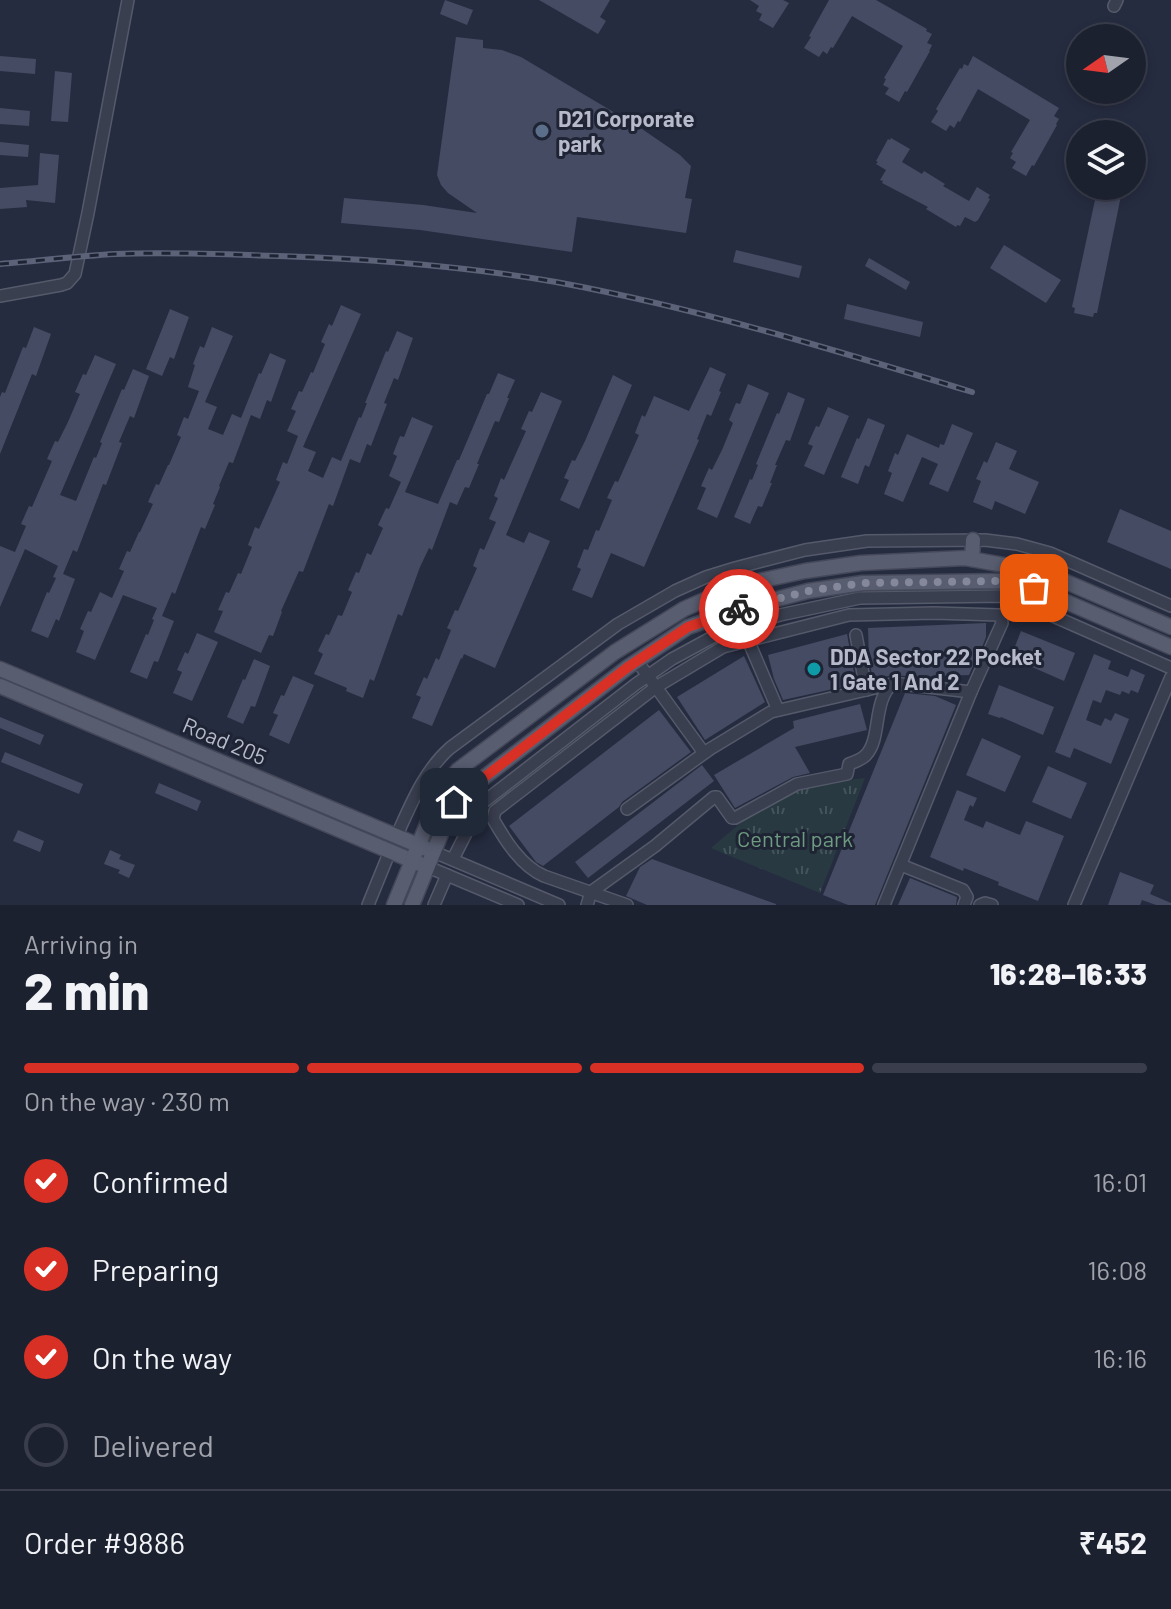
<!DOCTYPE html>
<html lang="en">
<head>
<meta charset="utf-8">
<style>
  :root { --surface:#1c2130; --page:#292e3c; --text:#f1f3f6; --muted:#a0a3ab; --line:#3a3e4c; --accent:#d93025 }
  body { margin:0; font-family:Barlow,sans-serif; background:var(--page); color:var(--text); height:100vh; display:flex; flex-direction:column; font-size:30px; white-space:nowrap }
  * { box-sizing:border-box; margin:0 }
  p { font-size:26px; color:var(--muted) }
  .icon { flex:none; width:44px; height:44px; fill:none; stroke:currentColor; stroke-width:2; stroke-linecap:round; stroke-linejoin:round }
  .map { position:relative; height:905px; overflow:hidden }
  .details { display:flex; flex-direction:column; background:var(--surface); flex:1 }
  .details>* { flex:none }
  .needle { width:52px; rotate:256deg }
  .buttons { position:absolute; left:1066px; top:24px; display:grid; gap:16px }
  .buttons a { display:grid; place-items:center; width:80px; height:80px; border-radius:50%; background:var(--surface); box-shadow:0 4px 12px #0003,0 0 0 2px var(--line); font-size:40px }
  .pin { position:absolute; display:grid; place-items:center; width:68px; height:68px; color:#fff; margin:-34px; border-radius:16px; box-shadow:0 4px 12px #0006 }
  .courier { position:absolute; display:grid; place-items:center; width:80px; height:80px; margin:-40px; border:6px solid #d93025; border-radius:50%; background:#fff; color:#222; box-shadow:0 2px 10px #0007 }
  .summary em { font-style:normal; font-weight:800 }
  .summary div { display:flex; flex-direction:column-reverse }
  .summary { display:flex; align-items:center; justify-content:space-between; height:136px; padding:0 24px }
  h1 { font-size:52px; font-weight:800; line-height:60px }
  .bar { display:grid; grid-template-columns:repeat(4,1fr); gap:12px 8px; align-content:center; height:96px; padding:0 24px }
  .bar i { height:10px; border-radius:6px; background:var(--line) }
  .bar .selected { background:var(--accent) }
  .bar p { grid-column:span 4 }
  .line { display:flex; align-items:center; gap:20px; padding:0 24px; border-top:2px solid var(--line) }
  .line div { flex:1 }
  ol { padding:0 24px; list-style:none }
  li { display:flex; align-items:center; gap:24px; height:88px }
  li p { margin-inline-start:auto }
  li .icon { padding:8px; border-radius:50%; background:var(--accent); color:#fff; stroke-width:4 }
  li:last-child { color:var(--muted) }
  li i { width:44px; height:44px; border:4px solid var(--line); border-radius:50% }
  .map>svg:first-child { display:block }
  .park { fill:url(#park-tufts) }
  .building { fill:#454b62 }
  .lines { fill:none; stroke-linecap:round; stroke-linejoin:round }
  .minor-casing { stroke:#555a6a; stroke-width:14 }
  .major-casing { stroke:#444859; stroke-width:17 }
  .minor { stroke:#3a3f50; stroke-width:11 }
  .major { stroke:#585d70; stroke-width:14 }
  .rail-casing { stroke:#5c6277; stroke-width:6 }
  .rail { stroke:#1f2435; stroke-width:3; stroke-dasharray:9; stroke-linecap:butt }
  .done { stroke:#84889a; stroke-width:8; stroke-dasharray:0 14.4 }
  .route { stroke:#d93025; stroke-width:10 }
  .service-dot { fill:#5c6f8a; stroke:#1f2435; stroke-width:3 }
  .culture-dot { fill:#0f9aa8; stroke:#1f2435; stroke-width:3 }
  .labels { text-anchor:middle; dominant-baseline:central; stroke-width:6; stroke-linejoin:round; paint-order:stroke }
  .poi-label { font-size:22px; font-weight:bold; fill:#b7baca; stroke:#1f2435; text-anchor:start }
  .street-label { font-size:22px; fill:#b7baca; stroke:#1f2435 }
  .park-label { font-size:22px; fill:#6e9b81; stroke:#1f2435 }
</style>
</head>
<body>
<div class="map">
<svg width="1171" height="905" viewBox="0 0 1171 905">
  <defs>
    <pattern id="park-tufts" width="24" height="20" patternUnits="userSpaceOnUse" patternTransform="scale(2)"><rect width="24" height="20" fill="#283941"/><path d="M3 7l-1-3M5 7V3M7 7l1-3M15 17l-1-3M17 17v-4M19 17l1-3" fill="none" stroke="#45545b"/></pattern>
  </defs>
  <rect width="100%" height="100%" fill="#262c40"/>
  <polygon class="park" points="865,778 820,893 711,848 748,817 799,786"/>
  <g class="building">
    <polygon points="445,0 473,10 467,25 440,14"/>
    <polygon points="539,0 610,0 600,17 606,21 598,34"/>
    <polygon points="750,0 783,0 789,3 773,28 759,20 762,14 756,11 759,6"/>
    <polygon points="829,0 876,0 927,29 926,31 932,34 927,43 932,45 929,51 930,51 907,92 905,91 899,102 885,94 889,88 883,85 886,79 884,78 903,46 852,16 833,48 831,47 827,54 823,51 819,57 804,48 811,37 809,36"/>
    <polygon points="456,37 483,40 483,48 502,50 521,57 642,129 680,155 691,166 685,198 692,199 686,233 577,217 572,252 420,230 341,223 344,198 423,205 477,213 448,193 441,185 437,175"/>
    <polygon points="0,56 36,59 35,74 0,71"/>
    <polygon points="973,56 1059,108 1054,116 1059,119 1056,124 1057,125 1034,166 1032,165 1026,176 1012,168 1016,162 1010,158 1013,153 1011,152 1030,120 978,89 960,122 958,121 954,128 950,125 946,131 931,122 938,111 936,109 960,68 962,69 964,64 968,66"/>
    <polygon points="55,71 72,73 68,122 51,121"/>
    <polygon points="0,108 30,111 29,126 0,124"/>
    <polygon points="891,138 910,149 902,162 922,174 924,171 945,184 943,186 969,201 977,187 990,195 988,198 990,199 978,220 975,222 965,217 960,226 957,225 956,227 926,209 928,207 882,183 883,181 880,180 886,170 876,164 878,162 876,161 888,139 890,140"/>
    <polygon points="0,142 29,145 28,157 0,155"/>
    <polygon points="40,153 59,155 55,203 26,200 27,207 0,209 0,188 38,185"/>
    <polygon points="1098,186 1123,186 1097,313 1094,313 1093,317 1074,313 1075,308 1072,307"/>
    <polygon points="1004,245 1061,280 1046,303 990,268"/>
    <polygon points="736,250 802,266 799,278 733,262"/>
    <polygon points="869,258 910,282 906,290 865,266"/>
    <polygon points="847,304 923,322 920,337 844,319"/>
    <polygon points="341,305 361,314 303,447 316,452 308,471 323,478 332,457 341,461 359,417 361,418 367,403 365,403 386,351 388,352 397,331 413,338 398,380 394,378 384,403 387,404 371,446 367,444 360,463 350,459 333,506 329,504 303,572 299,571 281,611 282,612 273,636 269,635 261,653 214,632 223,611 218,610 226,592 229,593 238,573 241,574 252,547 248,545 255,527 259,529 280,482 276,480 283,462 287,464 298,436 287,431 296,411 291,409 299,391 302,392 311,372 313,373 325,344 321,342 329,324 332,326"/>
    <polygon points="170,309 189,317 174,359 170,357 162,376 146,369"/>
    <polygon points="34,327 51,334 36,376 32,374 0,454 0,397 2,392 5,393 23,347 26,348"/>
    <polygon points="212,327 233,336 205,402 217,407 208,429 223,435 232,414 241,418 259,373 261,374 270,353 286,360 271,402 267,400 260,419 251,415 233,463 229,462 219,486 220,487 213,504 215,505 205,529 201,527 175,594 172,592 162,616 174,621 158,662 154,661 147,679 130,672 146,634 148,635 154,620 152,619 157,608 123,595 95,660 76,652 84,631 80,629 88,611 91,612 100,592 112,598 124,571 119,569 127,551 130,552 139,532 140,532 153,504 148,502 156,484 159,485 168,465 169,465 181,437 177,435 184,417 188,419 199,391 188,387 195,365 193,364 200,346 204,348"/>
    <polygon points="95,355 116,364 60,495 76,501 94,457 96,458 102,443 100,442 122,389 124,390 133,369 149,376 134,418 130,416 119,442 122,443 106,485 103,484 77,552 73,550 63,574 75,579 59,621 56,619 48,638 31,631 47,592 49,593 56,578 53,577 58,566 25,549 0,607 0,546 15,552 26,526 21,524 29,506 32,507 52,461 47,459 55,441 58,442 68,422 80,394 75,392 83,374 86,375"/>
    <polygon points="710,367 726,374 719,391 721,392 711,416 707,414 697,439 699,440 644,567 611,553 592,598 572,590 581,569 577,567 584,549 588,550 596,530 599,531 612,500 607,498 615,481 618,482 639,435 635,433 642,415 645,417 654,396 689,411"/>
    <polygon points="498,373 515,380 507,398 509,398 499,422 495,421 477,464 479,464 469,488 465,487 457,505 450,502 432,550 429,548 420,567 402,616 398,614 374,681 370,679 363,698 346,691 347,688 314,674 323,654 318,651 326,634 329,635 338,615 342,616 352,592 348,590 356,572 359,573 367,553 371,555 383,528 378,525 386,508 389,509 401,482 389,476 397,456 393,454 400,436 404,437 412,417 433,426 405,492 438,504 457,460 459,460 487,394 489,394"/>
    <polygon points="613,375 632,385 579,509 560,500 569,480 564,478 572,460 575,461 585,441"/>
    <polygon points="748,384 769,393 717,518 697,509 706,488 701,486 709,468 712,470 722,450 733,423 729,420 736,403 740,404"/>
    <polygon points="541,392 562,401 506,535 524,543 529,532 550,541 495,668 464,654 462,659 461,658 432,726 412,718 421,697 416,695 424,677 427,679 436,658 439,660 451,630 447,628 455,610 458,611 477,568 473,566 480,548 484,550 496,522 489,519 498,498 494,496 501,478 504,480 526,431 521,429 529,411 532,412"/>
    <polygon points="788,392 805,399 790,441 786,440 775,465 777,465 770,483 772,483 762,507 758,506 750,524 734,517 750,479 752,480 758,465 756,464 777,413 779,414"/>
    <polygon points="828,407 849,416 824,475 804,466 813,446 808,444 816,426 819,427"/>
    <polygon points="868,418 885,425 869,467 865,465 858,484 841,477 857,438 859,439"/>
    <polygon points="952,424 973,433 948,492 929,484 938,464 922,457 903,502 884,494 892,473 888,471 895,453 898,455 907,434 939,448 940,444 944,445"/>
    <polygon points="996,442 1017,451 1009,469 1039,482 1025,514 995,501 992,510 973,502 981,481 976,479 984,461 987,463"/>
    <polygon points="1120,509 1171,531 1171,569 1107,542"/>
    <polygon points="986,623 986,637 981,650 974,650 974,664 969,675 916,677 893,675 873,679 869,660 868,628"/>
    <polygon points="1021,631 1075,653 1064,681 1032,667 1010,659"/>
    <polygon points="197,633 218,642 192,701 173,693 182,672 177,670 185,652 188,654"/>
    <polygon points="847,634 856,684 783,700 774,679 768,655"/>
    <polygon points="1094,654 1111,661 1108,669 1128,677 1131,669 1145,675 1138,693 1131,690 1129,694 1122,691 1120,695 1106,690 1101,703 1093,700 1086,720 1101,726 1105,718 1111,721 1115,713 1129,719 1111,764 1074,748 1070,758 1055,752"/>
    <polygon points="744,656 765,702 705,740 677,697"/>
    <polygon points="254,659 270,666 255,707 251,706 243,724 227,717 243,679 245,680"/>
    <polygon points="293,676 314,685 289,744 269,735 278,715 273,713 281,695 284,696"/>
    <polygon points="999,685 1054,707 1043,735 1001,717 1000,718 988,714"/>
    <polygon points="905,693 935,696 956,705 875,905 848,905 823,895"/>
    <polygon points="860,704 867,730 795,747 810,773 793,777 735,808 714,775 794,728 793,721"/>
    <polygon points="659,710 691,752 622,802 619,807 543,866 536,862 509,826"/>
    <polygon points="0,717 44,735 40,745 0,728"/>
    <polygon points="982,738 1021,756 1005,792 966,775"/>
    <polygon points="5,752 83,784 79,794 1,762"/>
    <polygon points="702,765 714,781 588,878 575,862"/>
    <polygon points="1048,766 1087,783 1071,819 1032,802"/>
    <polygon points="159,783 201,801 197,811 155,793"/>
    <polygon points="957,790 977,798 973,807 970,805 964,820 983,828 986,821 1020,835 1026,821 1064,836 1038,901 998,885 999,882 964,868 963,871 930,857"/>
    <polygon points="18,830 44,841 40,852 13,841"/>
    <polygon points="110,850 121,855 119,859 135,865 129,878 118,873 120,870 104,864"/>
    <polygon points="652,859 776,904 776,905 647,905 626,896 640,867"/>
    <polygon points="1120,872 1154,885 1150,894 1171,903 1171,905 1156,905 1142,900 1140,905 1108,905"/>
    <polygon points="910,878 957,897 956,905 898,905"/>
  </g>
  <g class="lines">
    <defs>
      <g id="minor">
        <polyline points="1114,6 1117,0"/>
        <polyline points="0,296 61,285 67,283 75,274 88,213 128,0"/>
        <polyline points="856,635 866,690"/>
        <polyline points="748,640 778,710"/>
        <polyline points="637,661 704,753"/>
        <polyline points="627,809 710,749 771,712 892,684"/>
        <path d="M397 835C411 804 424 771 450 748L618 624 675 591 706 577 735 568 805 550 867 541 985 540 1017 544 1050 553 1171 606"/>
        <polyline points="434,852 559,905"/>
        <polyline points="453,859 481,804 636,684 672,659 720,633 780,615 860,598 1001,596 1023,599 1044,612 1171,668"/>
        <polyline points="901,865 963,890 967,897 964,905"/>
        <polyline points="428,867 518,905"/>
        <polyline points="368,905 390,851"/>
        <polyline points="434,905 447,875"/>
        <path d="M587 905 591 892 655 846 714 797H717L732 818H735L797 784 847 774 849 764C855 762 862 759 866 755 882 738 872 701 893 683L971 692"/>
        <path d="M627 905 544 876C521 866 505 840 493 819L495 811 656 687 723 647 849 615 934 613 999 615 1001 616 1002 623 971 692 884 905"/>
        <polyline points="980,905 985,903 992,905"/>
        <polyline points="1074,905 1171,677"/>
      </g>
      <g id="major">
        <polyline points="972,559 973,540"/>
        <polyline points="0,669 427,849"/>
        <polyline points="0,686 420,864"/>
        <polyline points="394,905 441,790 458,770 615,652 684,609 736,586 805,571 861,563 965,558 1043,572 1171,627"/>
        <polyline points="412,905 454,802 469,789 628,667 688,627 743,608 808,591 863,583 1003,581 1034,588 1171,647"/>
      </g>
    </defs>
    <use href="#minor" class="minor-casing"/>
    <use href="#major" class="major-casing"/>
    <use href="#minor" class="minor"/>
    <use href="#major" class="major"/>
    <defs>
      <path id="rail" d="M0 264C38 261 77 256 115 254 169 252 224 254 279 256 371 259 464 266 556 282 697 308 835 350 972 392"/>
    </defs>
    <use href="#rail" class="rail-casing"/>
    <use href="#rail" class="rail"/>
  </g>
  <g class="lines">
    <polyline class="done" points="739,609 808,591 863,583 1003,581 1034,588"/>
    <polyline class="route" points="454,802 469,789 628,667 688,627 739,609"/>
  </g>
  <circle class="service-dot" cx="542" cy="131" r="8"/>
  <circle class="culture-dot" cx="814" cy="669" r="8"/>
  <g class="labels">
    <g class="poi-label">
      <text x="558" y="118">D21 Corporate<tspan x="558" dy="25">park</tspan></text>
      <text x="830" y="656">DDA Sector 22 Pocket<tspan x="830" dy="25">1 Gate 1 And 2</tspan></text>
    </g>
    <g class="street-label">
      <text transform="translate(225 740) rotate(23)">Road 205</text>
    </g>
    <g class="park-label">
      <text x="795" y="838">Central park</text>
    </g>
  </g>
</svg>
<div class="buttons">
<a><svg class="needle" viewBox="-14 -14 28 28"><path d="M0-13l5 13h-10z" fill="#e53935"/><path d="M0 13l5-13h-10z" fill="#a0a3ab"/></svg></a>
<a><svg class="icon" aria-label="layers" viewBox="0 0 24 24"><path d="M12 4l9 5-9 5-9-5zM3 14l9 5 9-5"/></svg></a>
</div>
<div class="pin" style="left:1034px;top:588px;background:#ea580c"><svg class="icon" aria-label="bag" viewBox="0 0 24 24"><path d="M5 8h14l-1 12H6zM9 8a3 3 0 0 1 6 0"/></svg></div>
<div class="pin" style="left:454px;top:802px;background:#1f2937"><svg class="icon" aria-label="home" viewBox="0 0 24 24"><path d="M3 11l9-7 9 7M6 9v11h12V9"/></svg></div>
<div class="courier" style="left:739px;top:609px"><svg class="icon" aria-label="bike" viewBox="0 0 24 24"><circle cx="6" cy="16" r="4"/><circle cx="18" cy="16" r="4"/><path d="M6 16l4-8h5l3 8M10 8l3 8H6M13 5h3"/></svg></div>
</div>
<section class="details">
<div class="summary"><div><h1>2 min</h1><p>Arriving in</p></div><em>16:28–16:33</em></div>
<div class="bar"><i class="selected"></i><i class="selected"></i><i class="selected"></i><i></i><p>On the way · 230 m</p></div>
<ol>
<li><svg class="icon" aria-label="check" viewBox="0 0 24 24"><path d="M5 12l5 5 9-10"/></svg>Confirmed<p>16:01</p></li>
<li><svg class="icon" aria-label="check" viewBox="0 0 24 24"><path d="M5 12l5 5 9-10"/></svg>Preparing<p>16:08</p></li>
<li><svg class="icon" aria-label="check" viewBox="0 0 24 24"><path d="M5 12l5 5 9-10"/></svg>On the way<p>16:16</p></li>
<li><i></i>Delivered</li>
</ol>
<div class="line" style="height:104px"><div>Order #9886</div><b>₹452</b></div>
</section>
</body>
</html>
